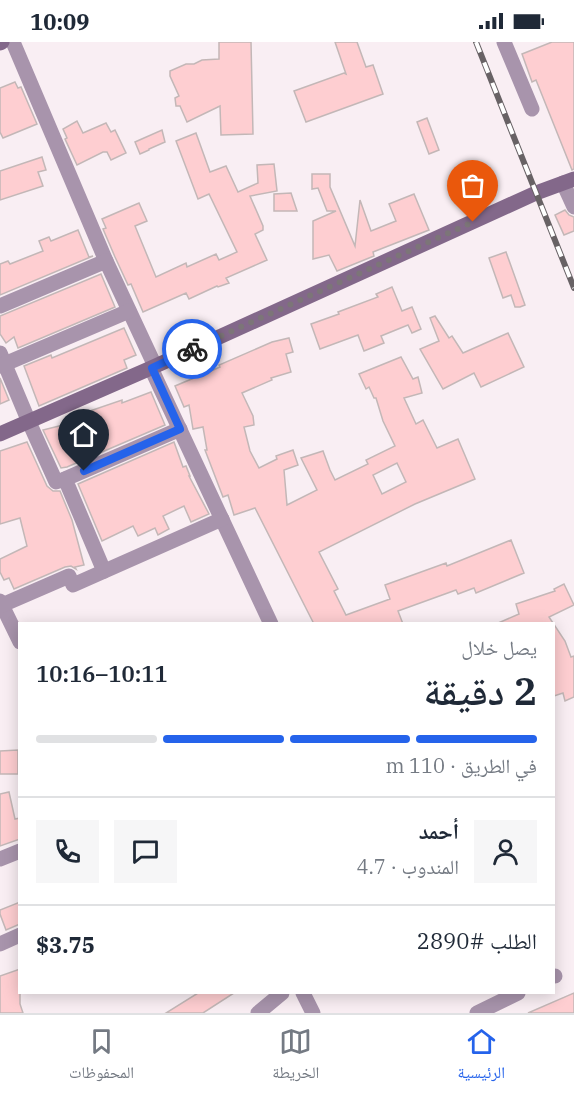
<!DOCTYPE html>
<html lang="ar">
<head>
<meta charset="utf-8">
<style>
  :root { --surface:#fff; --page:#f6f6f7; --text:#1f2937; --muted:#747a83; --line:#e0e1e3; --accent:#2563eb }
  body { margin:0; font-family:"IBM Plex Serif","Noto Naskh Arabic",serif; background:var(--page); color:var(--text); direction:rtl; height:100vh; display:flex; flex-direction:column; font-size:22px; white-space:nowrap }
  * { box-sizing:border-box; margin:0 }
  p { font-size:20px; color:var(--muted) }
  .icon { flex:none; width:33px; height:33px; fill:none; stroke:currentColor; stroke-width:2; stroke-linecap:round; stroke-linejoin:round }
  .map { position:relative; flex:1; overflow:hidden; direction:ltr }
  .details { position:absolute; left:18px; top:580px; width:537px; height:372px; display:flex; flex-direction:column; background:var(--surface); border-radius:0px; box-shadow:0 3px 15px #0003; direction:rtl }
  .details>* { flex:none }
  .pin { position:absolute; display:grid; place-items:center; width:51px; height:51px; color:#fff; margin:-62px -26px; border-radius:50% 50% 50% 0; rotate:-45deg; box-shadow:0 0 6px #0007 }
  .pin .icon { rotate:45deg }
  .courier { position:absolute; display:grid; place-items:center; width:60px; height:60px; margin:-30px; border:4px solid #2563eb; border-radius:50%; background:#fff; color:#222; box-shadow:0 2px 8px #0007 }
  .summary em { font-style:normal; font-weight:600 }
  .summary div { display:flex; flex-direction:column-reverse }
  .summary { display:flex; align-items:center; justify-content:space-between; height:102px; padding:0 18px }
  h1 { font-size:39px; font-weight:600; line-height:45px }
  .bar { display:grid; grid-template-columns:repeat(4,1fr); gap:9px 6px; align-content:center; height:72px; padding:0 18px }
  .bar i { height:8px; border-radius:4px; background:var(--line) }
  .bar .selected { background:var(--accent) }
  .bar p { grid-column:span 4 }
  .line { display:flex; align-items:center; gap:15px; padding:0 18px; border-top:2px solid var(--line) }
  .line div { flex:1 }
  .round { display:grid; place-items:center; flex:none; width:63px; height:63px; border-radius:0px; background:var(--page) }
  .status { display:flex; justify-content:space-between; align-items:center; height:42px; padding:0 30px; background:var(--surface); direction:ltr }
  .status svg { height:16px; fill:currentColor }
  .dock { display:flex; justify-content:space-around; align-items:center; height:84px; border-top:2px solid var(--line); background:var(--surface); font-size:16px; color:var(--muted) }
  .dock a { display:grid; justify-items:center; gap:3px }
  .dock .selected { color:var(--accent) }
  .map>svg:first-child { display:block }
  .building { fill:#feced1; stroke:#c3b7b7; stroke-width:1.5; fill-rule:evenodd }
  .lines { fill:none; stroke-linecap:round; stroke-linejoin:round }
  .street { stroke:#a894ac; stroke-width:15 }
  .secondary { stroke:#83688a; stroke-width:15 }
  .rail-casing { stroke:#686265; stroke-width:6 }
  .rail { stroke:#fff; stroke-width:4; stroke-dasharray:11; stroke-linecap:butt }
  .done { stroke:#7c7578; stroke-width:6; stroke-dasharray:0 10.8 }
  .route { stroke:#2563eb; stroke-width:8 }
</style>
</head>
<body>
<div class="status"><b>10:09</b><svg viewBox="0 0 49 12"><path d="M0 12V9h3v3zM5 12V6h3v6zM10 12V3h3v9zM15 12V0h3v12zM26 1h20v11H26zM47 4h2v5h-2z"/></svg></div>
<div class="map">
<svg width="574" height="971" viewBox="0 0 574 971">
  <rect width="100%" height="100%" fill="#f9eef3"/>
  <g class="building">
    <polygon points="219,0 251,0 253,92 221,93 220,64 187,80 180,64 176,64 175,56 179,54 170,34 170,29 186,22 194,22 202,18 219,17"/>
    <polygon points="335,0 357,0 366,25 373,23 383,52 306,80 294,49 344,31 346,32"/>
    <polygon points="552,0 574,0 574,127 572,128 536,38 532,40 522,12"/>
    <polygon points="15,40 18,46 21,45 37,82 3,96 0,90 0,46"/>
    <polygon points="427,76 439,108 429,112 417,80"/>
    <polygon points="77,79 83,91 106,81 111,90 115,88 126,111 111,118 107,110 103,110 77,123 65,97 67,96 63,87"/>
    <polygon points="162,88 165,100 149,107 149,108 140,112 135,100"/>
    <polygon points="196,91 210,130 226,124 238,150 258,141 257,123 274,122 277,149 250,154 263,184 263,188 255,192 267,218 226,236 229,241 218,245 217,244 189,257 186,251 143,270 131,242 128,243 115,215 103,187 106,186 102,177 139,161 147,179 135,184 156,235 186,221 187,225 216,212 219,218 237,210 209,152 198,157 176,99"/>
    <polygon points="42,115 46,128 38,130 43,144 0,158 0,129"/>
    <polygon points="312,132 330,132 330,145 355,204 360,158 371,189 396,179 389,162 414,152 429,188 373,210 374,214 337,229 329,213 313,217 313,179 336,169 327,169 318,146 312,147"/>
    <polygon points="291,151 297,169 274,169 274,152"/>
    <polygon points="565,168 569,173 574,175 574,189 564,193 555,173"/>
    <polygon points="78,188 89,215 93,214 0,253 0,222 8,219 10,222 43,209 39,199 49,195 51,199"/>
    <polygon points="506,210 525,263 520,265 515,265 511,253 503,256 489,216"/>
    <polygon points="101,232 115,265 18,306 14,295 6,301 0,292 0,274"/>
    <polygon points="392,245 402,269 412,265 421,287 412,291 408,283 381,294 384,301 364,309 358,293 320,307 311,282 339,272 338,270 378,255 376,252"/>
    <polygon points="435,274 449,296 452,294 463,311 508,291 524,325 481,345 474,331 443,347 420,307 439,299 430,276"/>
    <polygon points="124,286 136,313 124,318 127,326 39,364 24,324 51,313 52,316"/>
    <path d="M289 296 293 310 286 312 291 330 271 336 272 338 242 351 253 374 254 383 244 385 250 409 259 426 277 417 276 414 293 408 298 423 284 428 287 463 317 448 301 416 323 409 330 428 335 438 368 422 366 418 395 404 383 379 376 356H374L369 345 366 347 359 332 401 315 413 337 418 335 422 351 404 356 416 382 423 378 437 406 458 397 475 437 415 462 319 510 338 547 334 549 346 573 390 557 385 543 446 521 447 524 511 498 524 531 476 551 474 546 458 552 456 548 398 569 403 582H314L255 466 234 473 228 453 223 455 205 408H207L203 385 193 387 189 363 184 365 175 344 220 325 219 323 272 300ZM397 421 406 440 382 452 373 433Z"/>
    <polygon points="0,336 9,358 0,362"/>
    <polygon points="151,350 165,383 67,425 61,426 43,388 83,378 81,372 122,358 122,361"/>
    <polygon points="27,400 47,444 53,449 60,449 72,478 84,523 75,525 76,527 71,524 65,525 14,547 9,536 4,538 0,530 0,517 27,504 20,476 0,482 0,409"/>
    <polygon points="174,400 183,425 186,424 190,434 189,434 209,472 191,480 184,464 163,474 169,487 158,493 155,486 138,494 133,484 102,499 78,442"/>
    <polygon points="564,542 574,563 549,575 565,599 571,615 574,614 574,655 565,659 563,651 554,654 554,582 496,582 519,572 516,562 555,549 554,547"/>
    <polygon points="18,708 18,732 0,732 0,709"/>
    <polygon points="9,750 15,777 20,776 20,797 0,804 0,752"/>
    <polygon points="20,860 20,882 6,888 0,872 0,868"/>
    <polygon points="20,927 20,962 23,971 0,971 0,934"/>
    <polygon points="198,951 234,951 203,971 166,971"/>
    <polygon points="574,951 574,971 528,971"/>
  </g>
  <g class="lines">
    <g class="street">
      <polyline points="13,0 106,219"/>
      <polyline points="504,0 532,67"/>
      <polyline points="563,141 574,165"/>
      <polyline points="0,264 106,219 155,324"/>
      <polyline points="0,311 29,380 56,440 65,437"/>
      <polyline points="0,324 129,269"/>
      <polyline points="151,326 271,582"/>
      <polyline points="104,529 65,437 180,387"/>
      <polyline points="0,559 20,600"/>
      <polyline points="2,563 69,534 73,543 222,477"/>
      <polyline points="0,817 20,809"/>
      <polyline points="0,902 20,893"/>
      <polyline points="554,934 555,934"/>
      <polyline points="303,951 313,971"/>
      <polyline points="258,971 282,951"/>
      <polyline points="477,971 518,951"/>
    </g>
    <g class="secondary">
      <polyline points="0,1 2,0"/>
      <polyline points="0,392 151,326 536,151 574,137"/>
    </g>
    <defs>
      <polyline id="rail" points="476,0 574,246"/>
    </defs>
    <use href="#rail" class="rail-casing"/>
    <use href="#rail" class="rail"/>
  </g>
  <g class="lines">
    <polyline class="done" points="192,307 473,180"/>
    <polyline class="route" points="84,429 180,387 152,326 192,307"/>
  </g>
</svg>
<div class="pin" style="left:473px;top:180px;background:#ea580c"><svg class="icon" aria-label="bag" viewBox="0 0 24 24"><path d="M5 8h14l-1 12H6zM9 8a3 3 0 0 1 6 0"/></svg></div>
<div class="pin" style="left:84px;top:429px;background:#1f2937"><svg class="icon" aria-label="home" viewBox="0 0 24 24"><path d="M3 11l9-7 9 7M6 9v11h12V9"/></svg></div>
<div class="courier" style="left:192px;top:307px"><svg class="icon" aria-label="bike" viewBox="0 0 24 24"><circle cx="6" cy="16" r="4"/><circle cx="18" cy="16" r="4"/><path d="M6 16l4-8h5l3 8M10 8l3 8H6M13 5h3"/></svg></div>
<section class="details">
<div class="summary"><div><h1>2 دقيقة</h1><p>يصل خلال</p></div><em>10:11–10:16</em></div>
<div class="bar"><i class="selected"></i><i class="selected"></i><i class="selected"></i><i></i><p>في الطريق · 110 m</p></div>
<div class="line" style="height:108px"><a class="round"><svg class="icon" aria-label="person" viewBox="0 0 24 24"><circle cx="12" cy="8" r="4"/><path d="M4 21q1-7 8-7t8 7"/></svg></a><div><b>أحمد</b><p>المندوب · 4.7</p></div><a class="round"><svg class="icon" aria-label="chat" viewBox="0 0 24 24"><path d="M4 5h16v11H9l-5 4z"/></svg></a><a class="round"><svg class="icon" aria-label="phone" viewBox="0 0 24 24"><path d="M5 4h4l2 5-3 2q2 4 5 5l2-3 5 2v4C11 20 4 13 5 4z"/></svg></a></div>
<div class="line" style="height:78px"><div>الطلب #2890</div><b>$3.75</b></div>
</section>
</div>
<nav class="dock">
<a class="selected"><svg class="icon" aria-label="home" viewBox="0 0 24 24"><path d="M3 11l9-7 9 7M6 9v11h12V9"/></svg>الرئيسية</a>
<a><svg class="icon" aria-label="map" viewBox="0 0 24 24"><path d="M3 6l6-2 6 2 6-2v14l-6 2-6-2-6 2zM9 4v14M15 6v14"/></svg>الخريطة</a>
<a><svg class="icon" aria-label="saved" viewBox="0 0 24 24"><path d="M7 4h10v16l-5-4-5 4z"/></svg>المحفوظات</a>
</nav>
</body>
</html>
